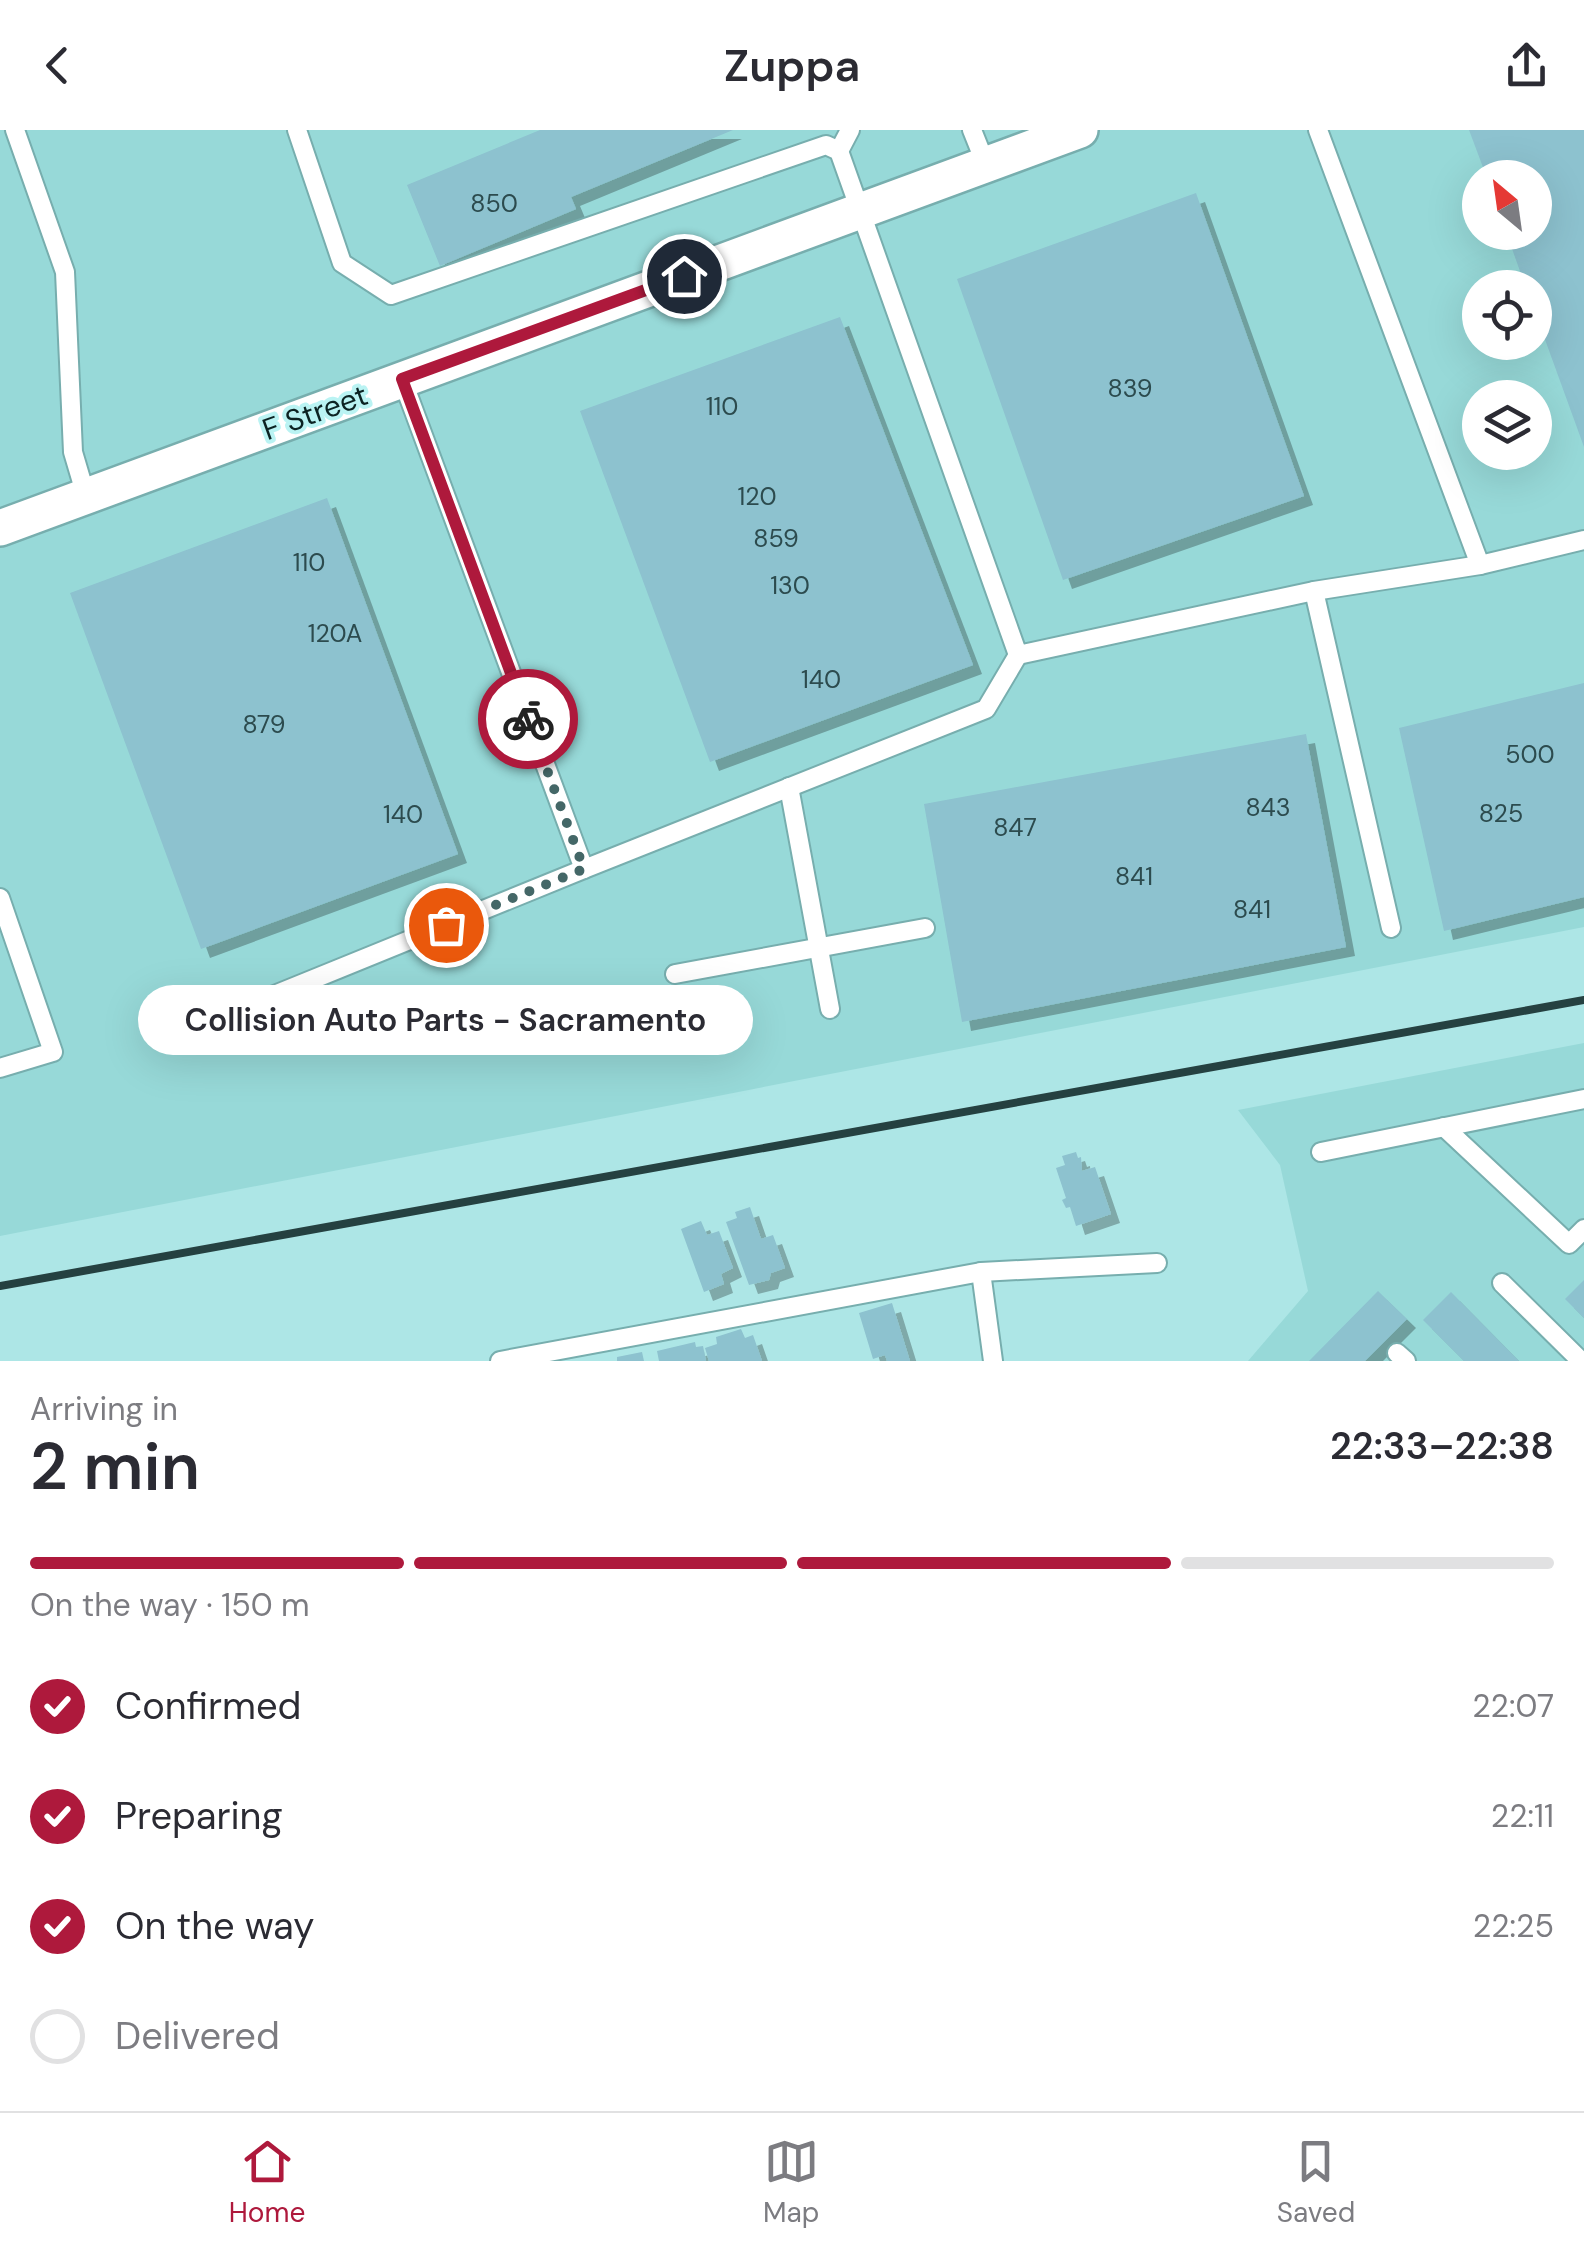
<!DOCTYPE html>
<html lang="en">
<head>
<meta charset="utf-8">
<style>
  :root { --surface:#fff; --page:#f7f7f7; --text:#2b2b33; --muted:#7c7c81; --line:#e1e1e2; --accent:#ae193c }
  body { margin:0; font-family:"DM Sans",sans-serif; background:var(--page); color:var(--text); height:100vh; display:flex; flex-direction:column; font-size:38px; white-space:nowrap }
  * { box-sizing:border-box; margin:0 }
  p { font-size:32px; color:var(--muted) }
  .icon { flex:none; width:55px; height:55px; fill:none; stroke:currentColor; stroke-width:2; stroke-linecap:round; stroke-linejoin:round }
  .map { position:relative; height:1231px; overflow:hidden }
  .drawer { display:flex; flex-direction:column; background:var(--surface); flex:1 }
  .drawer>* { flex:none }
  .needle { width:65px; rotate:331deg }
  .controls { position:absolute; left:1462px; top:30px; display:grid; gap:20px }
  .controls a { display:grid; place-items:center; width:90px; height:90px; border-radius:50%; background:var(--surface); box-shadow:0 10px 40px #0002; font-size:50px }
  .pin { position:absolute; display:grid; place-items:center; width:85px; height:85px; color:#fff; margin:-42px; border:5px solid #fff; border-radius:50%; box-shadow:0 2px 10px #0007 }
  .courier { position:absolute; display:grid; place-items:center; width:100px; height:100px; margin:-50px; border:8px solid #ae193c; border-radius:50%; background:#fff; color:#222; box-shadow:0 2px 12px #0007 }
  .bubble { position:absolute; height:70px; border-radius:35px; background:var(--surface); box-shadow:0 10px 40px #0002; font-size:32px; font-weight:600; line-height:70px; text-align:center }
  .headline em { font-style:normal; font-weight:600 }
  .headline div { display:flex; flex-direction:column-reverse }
  .headline { display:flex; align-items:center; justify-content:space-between; height:170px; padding:0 30px }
  h1 { font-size:65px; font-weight:600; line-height:75px }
  .bar { display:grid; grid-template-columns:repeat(4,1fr); gap:15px 10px; align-content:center; height:120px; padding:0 30px }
  .bar i { height:12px; border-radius:8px; background:var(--line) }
  .bar .active { background:var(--accent) }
  .bar p { grid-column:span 4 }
  ol { padding:0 30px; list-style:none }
  li { display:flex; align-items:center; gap:30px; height:110px }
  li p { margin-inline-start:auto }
  li .icon { padding:10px; border-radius:50%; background:var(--accent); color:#fff; stroke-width:4 }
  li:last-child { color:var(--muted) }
  li i { width:55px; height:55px; border:5px solid var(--line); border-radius:50% }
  header { display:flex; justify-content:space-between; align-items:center; height:130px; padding:0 30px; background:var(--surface); font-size:45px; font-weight:600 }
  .tabs { display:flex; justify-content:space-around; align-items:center; height:140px; border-top:2px solid var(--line); background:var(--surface); font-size:28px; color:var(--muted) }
  .tabs a { display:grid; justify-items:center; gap:5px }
  .tabs .active { color:var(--accent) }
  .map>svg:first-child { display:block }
  .built { fill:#97d9d8; fill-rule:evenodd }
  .building { fill:#8dc2cf; filter:url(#shadow) }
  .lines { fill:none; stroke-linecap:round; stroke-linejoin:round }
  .service-casing { stroke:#77aeae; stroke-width:22 }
  .minor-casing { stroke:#77aeae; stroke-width:40 }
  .service { stroke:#fff; stroke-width:18 }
  .minor { stroke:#fff; stroke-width:35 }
  .rail { stroke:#254141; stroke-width:8 }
  .done { stroke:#446767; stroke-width:10; stroke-dasharray:0 18 }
  .route { stroke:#ae193c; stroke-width:12 }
  .labels { text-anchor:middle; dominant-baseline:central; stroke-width:8; stroke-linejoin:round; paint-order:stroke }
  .number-label { font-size:25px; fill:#2c4b4e }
  .street-label { font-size:30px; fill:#0c2323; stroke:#baf3f3 }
</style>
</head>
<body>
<header><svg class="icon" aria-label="back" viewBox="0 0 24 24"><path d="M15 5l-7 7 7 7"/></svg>Zuppa<svg class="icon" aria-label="share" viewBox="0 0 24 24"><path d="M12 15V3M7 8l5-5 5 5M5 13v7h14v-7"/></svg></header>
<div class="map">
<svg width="1584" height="1231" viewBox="0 0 1584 1231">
  <defs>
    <filter id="shadow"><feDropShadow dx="9" dy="9" stdDeviation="0" flood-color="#0004"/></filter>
  </defs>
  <rect width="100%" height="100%" fill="#ade6e6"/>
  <g class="built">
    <path d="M0 0H1584V797L0 1106ZM1480 48H1535V102H1480ZM1480 158H1535V212H1480ZM1480 268H1535V322H1480Z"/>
    <polygon points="1584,913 1584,1231 1248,1231 1308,1161 1280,1035 1238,980"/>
  </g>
  <g class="building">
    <polygon points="540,0 733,0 571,67 576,79 440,136 407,55"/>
    <polygon points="1469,0 1584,0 1584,317 1535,182 1535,158 1526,158 1506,102 1535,102 1535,48 1487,48"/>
    <polygon points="1196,63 1304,366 1063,450 957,149"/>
    <polygon points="840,187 973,535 710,632 580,281"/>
    <polygon points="327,368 458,724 201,819 70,463"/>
    <polygon points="1584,553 1584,767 1444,801 1399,598"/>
    <polygon points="1306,604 1346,817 962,892 924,674"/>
    <polygon points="1076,1022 1078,1028 1081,1027 1082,1041 1095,1037 1111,1084 1076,1096 1070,1077 1066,1078 1062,1070 1066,1068 1056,1038 1065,1035 1062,1026"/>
    <polygon points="750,1077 761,1109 773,1105 785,1138 771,1143 769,1150 749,1155 726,1092 737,1088 735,1082"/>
    <polygon points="701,1091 707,1105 719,1101 733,1138 721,1144 724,1154 704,1162 681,1099"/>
    <polygon points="1584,1150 1584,1188 1565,1169"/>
    <polygon points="1378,1161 1407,1189 1365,1231 1309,1231"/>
    <polygon points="1451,1162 1519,1231 1464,1231 1423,1190"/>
    <polygon points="892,1173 910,1231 887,1231 885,1225 873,1229 859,1183"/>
    <polygon points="741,1199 745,1208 753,1205 762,1231 709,1231 705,1218 717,1214 716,1207"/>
    <polygon points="695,1212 696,1217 703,1216 706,1231 659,1231 657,1221"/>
    <polygon points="642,1222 644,1231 617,1231 617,1227"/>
  </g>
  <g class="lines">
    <defs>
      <g id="service">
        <polyline points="15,0 65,142 73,322 86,366"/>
        <polyline points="297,0 342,133 391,165 826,15 839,21 1018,525 1314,461 1391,798"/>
        <polyline points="972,0 986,35"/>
        <polyline points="1318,0 1480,435 1584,410"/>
        <polyline points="839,21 850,0"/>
        <polyline points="402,249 584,739 986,579 1018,525"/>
        <polyline points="1314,461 1480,435"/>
        <polyline points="789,657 830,879"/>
        <polyline points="0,768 53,922 0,938"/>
        <polyline points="675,844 925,798"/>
        <polyline points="240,879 584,739"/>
        <polyline points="1444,997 1569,1114 1584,1099"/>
        <polyline points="1321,1022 1584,969"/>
        <polyline points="981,1142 1157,1133"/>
        <polyline points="1502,1153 1581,1231"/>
        <polyline points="1397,1223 1406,1231"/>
        <polyline points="500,1231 981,1142 993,1231"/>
      </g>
      <polyline id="minor" points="0,398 1080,0"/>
    </defs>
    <use href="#service" class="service-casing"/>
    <use href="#minor" class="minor-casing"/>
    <use href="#service" class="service"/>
    <use href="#minor" class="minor"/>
    <polyline class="rail" points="0,1156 1584,870"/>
  </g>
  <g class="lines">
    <polyline class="done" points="446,795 584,739 528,589"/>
    <polyline class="route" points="528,589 402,249 684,146"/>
  </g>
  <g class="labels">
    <g class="number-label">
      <text x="494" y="73">850</text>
      <text x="1130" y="258">839</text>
      <text x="722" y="276">110</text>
      <text x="757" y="366">120</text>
      <text x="776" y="408">859</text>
      <text x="309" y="432">110</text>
      <text x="790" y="455">130</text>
      <text x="335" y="503">120A</text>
      <text x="821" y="549">140</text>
      <text x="264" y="594">879</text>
      <text x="1530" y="624">500</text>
      <text x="1268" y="677">843</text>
      <text x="1501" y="683">825</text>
      <text x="403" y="684">140</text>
      <text x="1015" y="697">847</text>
      <text x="1134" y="746">841</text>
      <text x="1252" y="779">841</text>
    </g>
    <g class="street-label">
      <text transform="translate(315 282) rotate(-20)">F Street</text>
    </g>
  </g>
</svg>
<div class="controls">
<a><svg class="needle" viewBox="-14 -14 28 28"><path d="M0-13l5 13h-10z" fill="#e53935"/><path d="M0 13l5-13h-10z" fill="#7c7c81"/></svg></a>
<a><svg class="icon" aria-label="locate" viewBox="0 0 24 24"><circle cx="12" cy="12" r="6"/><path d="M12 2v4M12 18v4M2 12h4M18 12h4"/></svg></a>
<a><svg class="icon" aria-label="layers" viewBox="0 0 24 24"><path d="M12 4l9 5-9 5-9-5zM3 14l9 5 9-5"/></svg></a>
</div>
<div class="pin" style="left:446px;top:795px;background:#ea580c"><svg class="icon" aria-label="bag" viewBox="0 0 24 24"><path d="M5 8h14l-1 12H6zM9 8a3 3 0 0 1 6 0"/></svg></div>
<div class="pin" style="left:684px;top:146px;background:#1f2937"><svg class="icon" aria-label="home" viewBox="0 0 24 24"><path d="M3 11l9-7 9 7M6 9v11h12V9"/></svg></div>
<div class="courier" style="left:528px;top:589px"><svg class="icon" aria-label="bike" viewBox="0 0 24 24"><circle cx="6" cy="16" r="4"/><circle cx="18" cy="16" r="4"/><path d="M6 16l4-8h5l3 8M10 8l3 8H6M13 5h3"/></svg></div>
<div class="bubble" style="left:138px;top:855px;width:615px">Collision Auto Parts - Sacramento</div>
</div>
<section class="drawer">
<div class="headline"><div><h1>2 min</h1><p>Arriving in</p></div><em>22:33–22:38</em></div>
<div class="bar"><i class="active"></i><i class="active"></i><i class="active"></i><i></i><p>On the way · 150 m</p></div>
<ol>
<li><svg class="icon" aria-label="check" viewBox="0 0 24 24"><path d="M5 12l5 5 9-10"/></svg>Confirmed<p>22:07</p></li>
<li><svg class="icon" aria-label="check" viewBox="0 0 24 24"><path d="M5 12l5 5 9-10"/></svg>Preparing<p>22:11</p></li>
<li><svg class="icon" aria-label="check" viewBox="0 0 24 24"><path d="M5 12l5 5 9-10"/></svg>On the way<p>22:25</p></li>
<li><i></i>Delivered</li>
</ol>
</section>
<nav class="tabs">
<a class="active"><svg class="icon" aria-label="home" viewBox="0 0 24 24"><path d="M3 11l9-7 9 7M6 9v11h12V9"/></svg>Home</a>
<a><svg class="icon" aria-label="map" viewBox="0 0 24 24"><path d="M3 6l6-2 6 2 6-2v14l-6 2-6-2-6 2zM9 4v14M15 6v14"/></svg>Map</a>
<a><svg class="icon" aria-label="saved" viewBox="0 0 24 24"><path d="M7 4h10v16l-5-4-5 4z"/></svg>Saved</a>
</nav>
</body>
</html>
